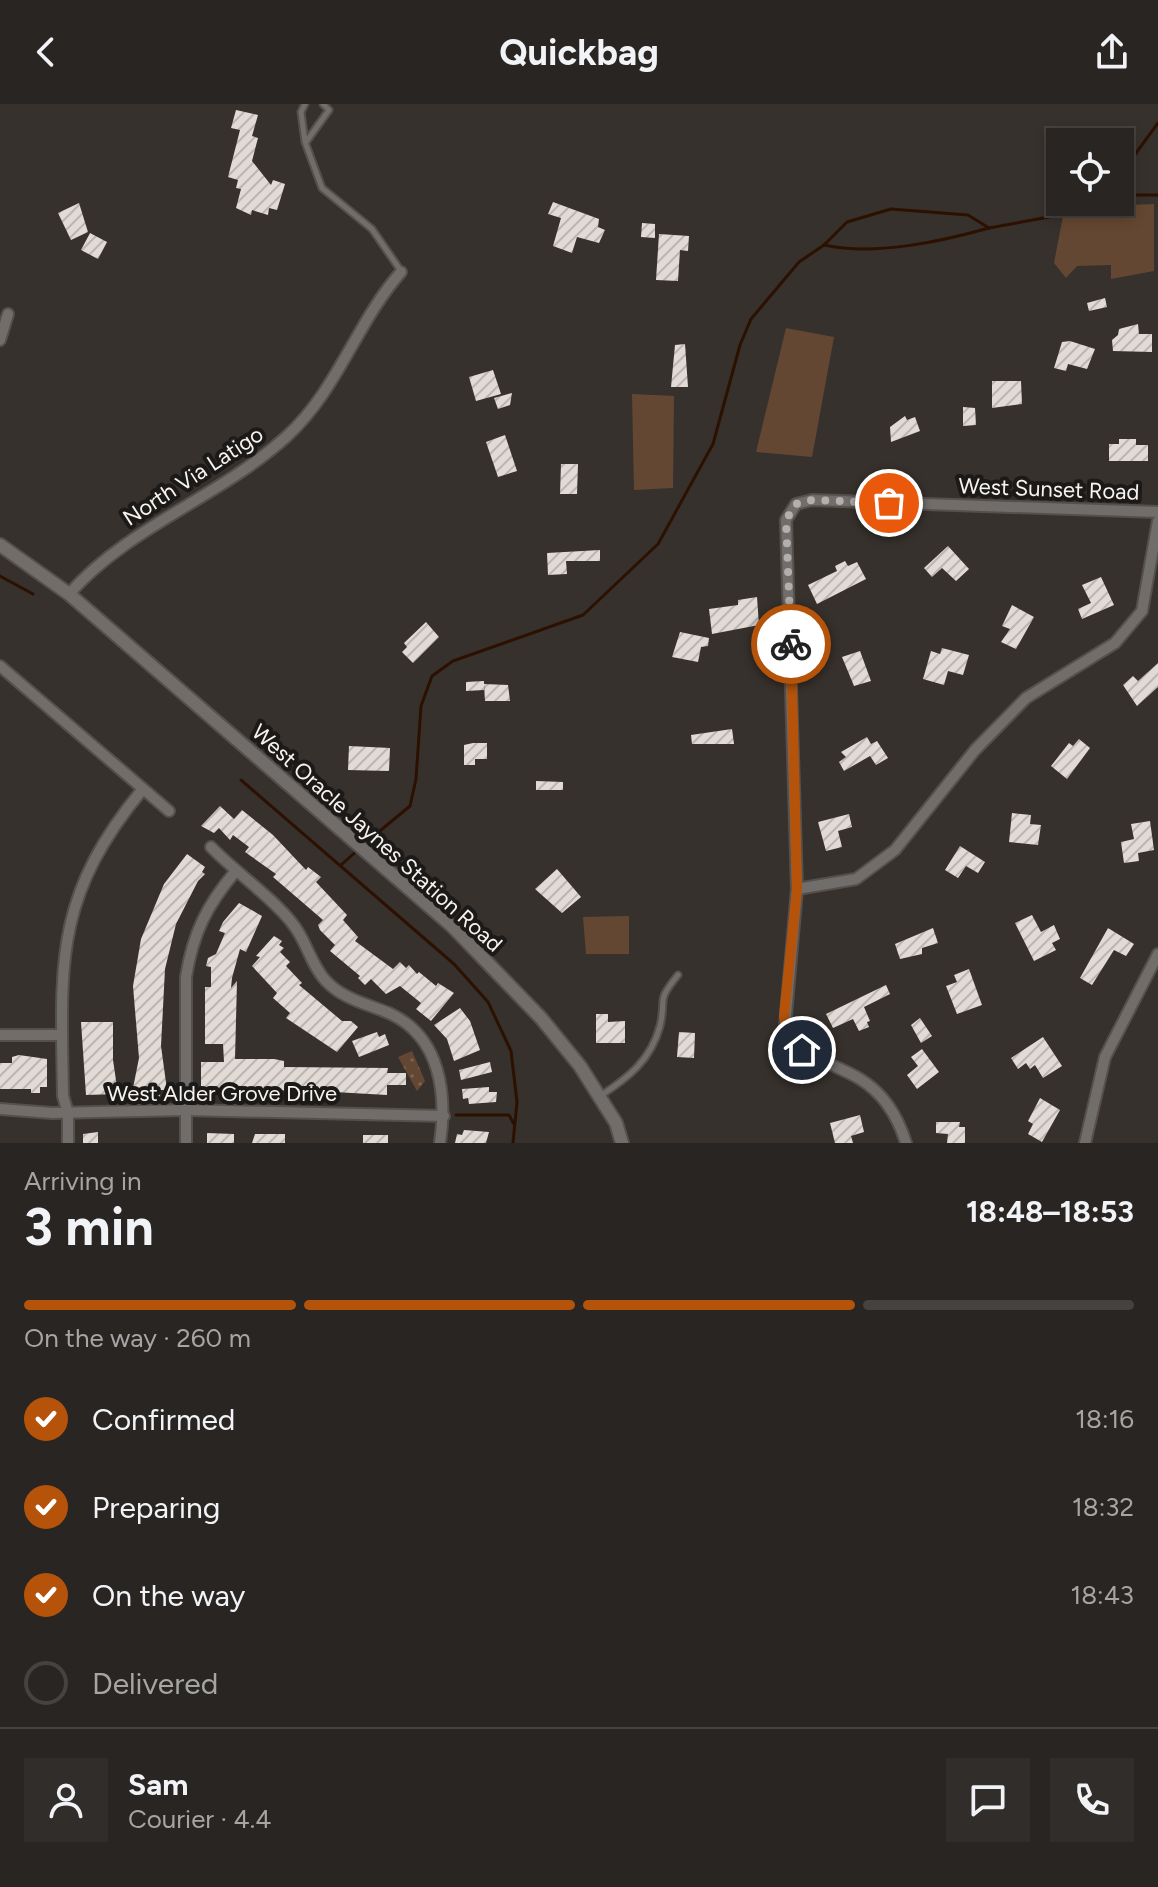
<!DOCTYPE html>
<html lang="en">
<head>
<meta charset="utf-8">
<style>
  :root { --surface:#292522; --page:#312d2a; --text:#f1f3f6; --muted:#a5a5a5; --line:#454240; --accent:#b45309 }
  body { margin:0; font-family:Figtree,sans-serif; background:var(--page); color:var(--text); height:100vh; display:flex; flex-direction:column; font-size:30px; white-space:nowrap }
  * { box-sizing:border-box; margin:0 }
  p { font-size:26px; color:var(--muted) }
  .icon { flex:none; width:44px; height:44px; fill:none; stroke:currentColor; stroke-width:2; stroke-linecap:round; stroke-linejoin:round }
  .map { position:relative; height:1039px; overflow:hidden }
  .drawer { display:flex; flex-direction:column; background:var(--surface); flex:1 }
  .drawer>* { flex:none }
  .buttons { position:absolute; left:1046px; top:24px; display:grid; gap:16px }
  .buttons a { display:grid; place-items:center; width:88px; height:88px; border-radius:0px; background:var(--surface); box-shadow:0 4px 12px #0003,0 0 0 2px var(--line); font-size:40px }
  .pin { position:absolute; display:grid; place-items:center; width:68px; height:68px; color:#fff; margin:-34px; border:4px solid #fff; border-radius:50%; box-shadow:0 2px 8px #0007 }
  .courier { position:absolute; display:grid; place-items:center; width:80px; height:80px; margin:-40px; border:6px solid #b45309; border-radius:50%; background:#fff; color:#222; box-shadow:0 2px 10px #0007 }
  .summary em { font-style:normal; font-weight:700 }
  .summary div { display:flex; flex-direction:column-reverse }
  .summary { display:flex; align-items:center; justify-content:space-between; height:136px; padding:0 24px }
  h1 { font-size:52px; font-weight:700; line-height:60px }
  .bar { display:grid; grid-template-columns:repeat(4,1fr); gap:12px 8px; align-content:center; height:96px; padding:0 24px }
  .bar i { height:10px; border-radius:6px; background:var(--line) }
  .bar .selected { background:var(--accent) }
  .bar p { grid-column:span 4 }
  .line { display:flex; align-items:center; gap:20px; padding:0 24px; border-top:2px solid var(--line) }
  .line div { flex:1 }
  .round { display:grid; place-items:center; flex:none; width:84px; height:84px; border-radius:0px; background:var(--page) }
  ol { padding:0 24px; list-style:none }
  li { display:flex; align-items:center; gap:24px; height:88px }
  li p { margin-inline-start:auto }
  li .icon { padding:8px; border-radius:50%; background:var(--accent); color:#fff; stroke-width:4 }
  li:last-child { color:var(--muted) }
  li i { width:44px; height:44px; border:4px solid var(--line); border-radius:50% }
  header { display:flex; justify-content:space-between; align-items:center; height:104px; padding:0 24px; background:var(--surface); font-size:36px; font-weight:700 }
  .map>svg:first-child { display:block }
  .grass { fill:url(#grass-dots) }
  .pitch { fill:#644732 }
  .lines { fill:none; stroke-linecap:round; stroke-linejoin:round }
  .stream { stroke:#2c1100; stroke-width:3 }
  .building { fill:url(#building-hatch) }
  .service-casing { stroke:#56504c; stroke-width:9 }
  .minor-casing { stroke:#56504c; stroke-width:14 }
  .tertiary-casing { stroke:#56504c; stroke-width:16 }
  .service { stroke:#706d6b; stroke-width:5 }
  .minor { stroke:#706d6b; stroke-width:10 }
  .tertiary { stroke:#706d6b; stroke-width:12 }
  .done { stroke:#b3afac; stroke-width:8; stroke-dasharray:0 14.4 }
  .route { stroke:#b45309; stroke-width:10 }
  .labels { text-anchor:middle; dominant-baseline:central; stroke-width:8; stroke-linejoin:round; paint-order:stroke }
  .street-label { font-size:22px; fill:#f6f3f0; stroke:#1c1a18 }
</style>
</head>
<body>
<header><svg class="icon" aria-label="back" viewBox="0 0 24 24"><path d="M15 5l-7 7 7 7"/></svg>Quickbag<svg class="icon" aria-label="share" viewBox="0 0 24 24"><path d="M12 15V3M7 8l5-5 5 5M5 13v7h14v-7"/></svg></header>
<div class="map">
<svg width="1158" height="1039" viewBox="0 0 1158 1039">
  <defs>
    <pattern id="grass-dots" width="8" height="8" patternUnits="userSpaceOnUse" patternTransform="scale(2)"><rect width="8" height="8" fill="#644732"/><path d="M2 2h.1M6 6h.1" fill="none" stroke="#7b6250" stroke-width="1.8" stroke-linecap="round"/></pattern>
    <pattern id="building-hatch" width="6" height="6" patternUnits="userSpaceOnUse" patternTransform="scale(2)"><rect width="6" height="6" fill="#e2dbd5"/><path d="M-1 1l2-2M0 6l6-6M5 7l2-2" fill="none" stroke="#bcb6b2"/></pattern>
  </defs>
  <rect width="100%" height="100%" fill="#37312d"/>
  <polygon class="grass" points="412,947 425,977 417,987 398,953"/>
  <g class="pitch">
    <polygon points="1154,100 1154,167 1111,175 1111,161 1077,162 1066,174 1054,159 1063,112 1106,102"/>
    <polygon points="786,224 834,233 812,353 756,348"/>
    <polygon points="632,290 674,292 673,384 634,386"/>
    <polygon points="629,812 629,850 586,850 583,813"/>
  </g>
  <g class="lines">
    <g class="stream">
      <polyline points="1120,71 1158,19"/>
      <polyline points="1120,91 1158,91"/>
      <path d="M824 141C875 152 939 138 989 124"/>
      <polyline points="0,472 33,490"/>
      <polyline points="241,676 454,860 488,898 511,947 517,998 513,1039"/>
      <polyline points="364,740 410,702 416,675 421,602 432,572 453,557 583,511 658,440 713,340 740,241 751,215 799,158 824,141 847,118 891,105 968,111 989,124 1049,113 1090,98"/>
      <polyline points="341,761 359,745"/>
      <polyline points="456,1011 509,1011 514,1020"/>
    </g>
  </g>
  <g class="building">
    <polygon points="236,6 258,11 252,32 258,34 252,57 271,81 273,76 285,80 277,106 269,104 268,111 252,106 251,111 236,104 241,85 236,84 238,76 228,73 240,26 231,24"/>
    <polygon points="553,98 599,115 598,123 605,126 599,139 577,133 572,149 553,142 561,114 548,110"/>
    <polygon points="79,99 88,128 71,136 58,109"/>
    <polygon points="642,119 655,120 655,134 641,133"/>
    <polygon points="90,129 107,138 98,155 81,146"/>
    <polygon points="659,130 689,132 688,147 680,146 678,177 656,176"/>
    <polygon points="1105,194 1107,203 1089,207 1087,199"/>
    <polygon points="1138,220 1139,230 1152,230 1152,248 1113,247 1112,236 1118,231 1119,225"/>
    <polygon points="1070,237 1095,245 1087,265 1068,260 1066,267 1054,264 1062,238"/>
    <polygon points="685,240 688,283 671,283 675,241"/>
    <polygon points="493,266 501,290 476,297 469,273"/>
    <polygon points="992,277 1021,277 1022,300 992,304"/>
    <polygon points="512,289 510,301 498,305 494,294"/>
    <polygon points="963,303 975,304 976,321 963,322"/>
    <polygon points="905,312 907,316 915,313 920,327 891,338 890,323"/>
    <polygon points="505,331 517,367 498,373 486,338"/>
    <polygon points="1119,335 1136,335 1136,341 1148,341 1148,357 1109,357 1109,340 1119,340"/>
    <polygon points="561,360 578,360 577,390 560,390"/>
    <polygon points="948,442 969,465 956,477 942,464 932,473 924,464"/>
    <polygon points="600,446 600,457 566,457 567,470 548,471 547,449"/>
    <polygon points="845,457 848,462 857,458 866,475 817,500 808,481 837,467 835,462"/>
    <polygon points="1101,473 1114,501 1082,515 1078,505 1091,499 1082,481"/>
    <polygon points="757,493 759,521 712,530 709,505 738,501 738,496"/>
    <polygon points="1012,501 1034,513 1016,545 1001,538 1010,525 1002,522"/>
    <polygon points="426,518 439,533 413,559 402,548 407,543 404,539"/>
    <polygon points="680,528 709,534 708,542 701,543 698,558 672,553"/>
    <polygon points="942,544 969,551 963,571 948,567 944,581 923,575 931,547 940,550"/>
    <polygon points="860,547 871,577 854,582 842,553"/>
    <polygon points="1158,559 1158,583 1137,602 1123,581 1133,572 1138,577"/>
    <polygon points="484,577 484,586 466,587 466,578"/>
    <polygon points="484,580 508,581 510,597 485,597"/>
    <polygon points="732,625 734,640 692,640 691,631"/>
    <polygon points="867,633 871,640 877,637 888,654 876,661 870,652 844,667 839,658 846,653 841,648"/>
    <polygon points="1079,635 1090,644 1067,675 1051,662 1069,639 1073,642"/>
    <polygon points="473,639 487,639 487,655 475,655 475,661 464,661 464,641"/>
    <polygon points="349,642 390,644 389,667 348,666"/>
    <polygon points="536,677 563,678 563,686 536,686"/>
    <polygon points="220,702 234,715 242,706 273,731 306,766 308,763 321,773 316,778 347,811 343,816 358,833 355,837 393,865 400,858 406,864 409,861 417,870 419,868 436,882 438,879 454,889 431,917 416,905 421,899 400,882 386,890 371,875 365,881 358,874 360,872 330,847 335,841 320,826 318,821 323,816 273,773 276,770 245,748 249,743 233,731 230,736 219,724 214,729 201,722"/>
    <polygon points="1012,709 1031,711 1030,720 1041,721 1038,741 1009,738"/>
    <polygon points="849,710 852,723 838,727 842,743 826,747 818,718"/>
    <polygon points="1150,717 1154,746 1138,749 1139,757 1124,759 1121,738 1134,735 1131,720"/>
    <polygon points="960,742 985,758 978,769 966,762 958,774 945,766"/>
    <polygon points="187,750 205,763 202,768 205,770 198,777 176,820 165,865 161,942 167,986 160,986 160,994 131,994 139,954 133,882 141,835 164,780"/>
    <polygon points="557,765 581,793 562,809 535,785"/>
    <polygon points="239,799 262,812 246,848 240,845 232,874 231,884 237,877 235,955 274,955 284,957 284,963 388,964 387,969 406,969 406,981 387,981 387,991 299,986 208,988 208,985 201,985 201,958 224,958 223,940 205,940 205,883 211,883 211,863 206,862 208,854 216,850 225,829 219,827 223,818"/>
    <polygon points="1032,811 1041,828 1054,821 1060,835 1052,839 1056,846 1034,857 1015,819"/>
    <polygon points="933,824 938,839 922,844 922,850 900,855 895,840"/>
    <polygon points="1108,824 1134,840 1126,852 1114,846 1092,881 1080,874"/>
    <polygon points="274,832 282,837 279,841 284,844 280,848 290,858 286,862 302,879 299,881 342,917 351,917 358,923 337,948 286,914 290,909 273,894 277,889 252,862 260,853 256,852"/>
    <polygon points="969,865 982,901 957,910 946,882 957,878 954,871"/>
    <polygon points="886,881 890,890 864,903 870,917 867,918 869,923 859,927 853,915 833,924 826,910"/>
    <polygon points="460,904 470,917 480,946 454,957 447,935 434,921"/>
    <polygon points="596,910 608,910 608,918 625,917 625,939 596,939"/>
    <polygon points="920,914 932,932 921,939 911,921"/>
    <polygon points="81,918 113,918 113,956 118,990 86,991"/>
    <polygon points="377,928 379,933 385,930 389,941 359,953 352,937"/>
    <polygon points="679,928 695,929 694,954 677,953"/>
    <polygon points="1043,933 1062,962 1043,974 1035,961 1030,965 1026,959 1018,965 1011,954"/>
    <polygon points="922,945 939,968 917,985 907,971 918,962 911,953"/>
    <polygon points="19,951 47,955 47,983 40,983 40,989 31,989 31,985 0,985 0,959 12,959 12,953"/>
    <polygon points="490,958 492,968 461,976 459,966"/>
    <polygon points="489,983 489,988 497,988 496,998 469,1000 468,994 463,995 462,985"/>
    <polygon points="1040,994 1060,1006 1042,1038 1028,1030 1033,1020 1028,1017"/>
    <polygon points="860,1011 864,1028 851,1032 853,1039 835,1039 830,1019"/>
    <polygon points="936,1018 960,1018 959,1023 965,1023 965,1039 947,1039 948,1030 936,1029"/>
    <polygon points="464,1026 489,1028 486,1039 455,1039 457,1030 462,1031"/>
    <polygon points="98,1028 98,1039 83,1039 83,1030"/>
    <polygon points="207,1029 234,1030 234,1039 207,1039"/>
    <polygon points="255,1030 285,1030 285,1039 252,1039"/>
    <rect x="363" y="1031" width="25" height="8"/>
  </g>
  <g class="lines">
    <defs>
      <g id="service">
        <polyline points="305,0 301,8 305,38 322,84 372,125 401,167"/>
        <polyline points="306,38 329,6 323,0"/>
        <path d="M600 992C628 974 651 956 660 922 667 893 655 899 678 871"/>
      </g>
      <g id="minor">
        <polyline points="0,236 8,210"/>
        <path d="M69 490C129 422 220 393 286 333 338 286 356 219 401 168"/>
        <polyline points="0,562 169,707"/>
        <path d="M211 743C234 767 273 794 292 819 307 837 310 860 326 877 344 896 368 900 391 910 441 934 447 991 440 1039"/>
        <polyline points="797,785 856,775 895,746 975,646 1026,594 1115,539 1142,507 1158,417"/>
        <polyline points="0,931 62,931"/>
        <polyline points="0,1005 52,1009 186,1006 444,1012"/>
        <path d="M68 1039V1009L63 992C61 861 53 794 142 686"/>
        <path d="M186 1039V873C193 829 207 801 235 768"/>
        <path d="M906 1039C898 1013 883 989 860 975 834 959 797 953 785 922L797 785 786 416 796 400 812 396 1158 408"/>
        <polyline points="1085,1039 1105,953 1158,850"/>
      </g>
      <polyline id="tertiary" points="0,441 69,490 452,822 541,914 580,962 616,1019 622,1039"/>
    </defs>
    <use href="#service" class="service-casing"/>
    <use href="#minor" class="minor-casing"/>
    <use href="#tertiary" class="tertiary-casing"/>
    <use href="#service" class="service"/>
    <use href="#minor" class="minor"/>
    <use href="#tertiary" class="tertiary"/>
  </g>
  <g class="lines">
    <polyline class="done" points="791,540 786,416 796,400 812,396 889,399"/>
    <polyline class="route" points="791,540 797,785 784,912 789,933 802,946"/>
  </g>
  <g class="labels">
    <g class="street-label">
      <text transform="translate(193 372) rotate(-33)">North Via Latigo</text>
      <text transform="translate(1049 385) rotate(2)">West Sunset Road</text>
      <text transform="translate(377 734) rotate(42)">West Oracle Jaynes Station Road</text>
      <text x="222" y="989">West Alder Grove Drive</text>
    </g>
  </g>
</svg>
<div class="buttons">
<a><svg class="icon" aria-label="locate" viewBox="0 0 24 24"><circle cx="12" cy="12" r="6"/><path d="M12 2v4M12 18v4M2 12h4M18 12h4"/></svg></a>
</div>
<div class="pin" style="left:889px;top:399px;background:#ea580c"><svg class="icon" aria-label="bag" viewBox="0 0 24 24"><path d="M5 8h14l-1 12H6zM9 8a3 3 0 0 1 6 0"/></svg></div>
<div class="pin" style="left:802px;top:946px;background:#1f2937"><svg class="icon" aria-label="home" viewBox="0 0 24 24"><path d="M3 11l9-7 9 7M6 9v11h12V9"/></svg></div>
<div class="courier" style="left:791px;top:540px"><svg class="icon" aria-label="bike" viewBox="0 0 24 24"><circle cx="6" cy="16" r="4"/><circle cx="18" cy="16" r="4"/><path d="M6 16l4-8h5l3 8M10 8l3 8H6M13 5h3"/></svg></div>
</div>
<section class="drawer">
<div class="summary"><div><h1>3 min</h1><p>Arriving in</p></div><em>18:48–18:53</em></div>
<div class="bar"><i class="selected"></i><i class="selected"></i><i class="selected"></i><i></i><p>On the way · 260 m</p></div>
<ol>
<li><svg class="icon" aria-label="check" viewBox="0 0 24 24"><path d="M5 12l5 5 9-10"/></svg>Confirmed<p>18:16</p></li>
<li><svg class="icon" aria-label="check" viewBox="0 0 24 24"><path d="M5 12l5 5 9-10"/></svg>Preparing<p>18:32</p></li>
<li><svg class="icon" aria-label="check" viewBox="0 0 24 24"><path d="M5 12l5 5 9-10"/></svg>On the way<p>18:43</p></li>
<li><i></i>Delivered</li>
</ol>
<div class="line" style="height:144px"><a class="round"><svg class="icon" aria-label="person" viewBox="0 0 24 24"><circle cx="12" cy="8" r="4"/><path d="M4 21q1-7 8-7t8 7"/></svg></a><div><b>Sam</b><p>Courier · 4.4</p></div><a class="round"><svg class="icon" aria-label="chat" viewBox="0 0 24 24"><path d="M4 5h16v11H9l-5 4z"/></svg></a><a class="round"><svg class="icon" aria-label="phone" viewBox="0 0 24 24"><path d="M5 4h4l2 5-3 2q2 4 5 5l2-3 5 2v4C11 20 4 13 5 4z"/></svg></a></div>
</section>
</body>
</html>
